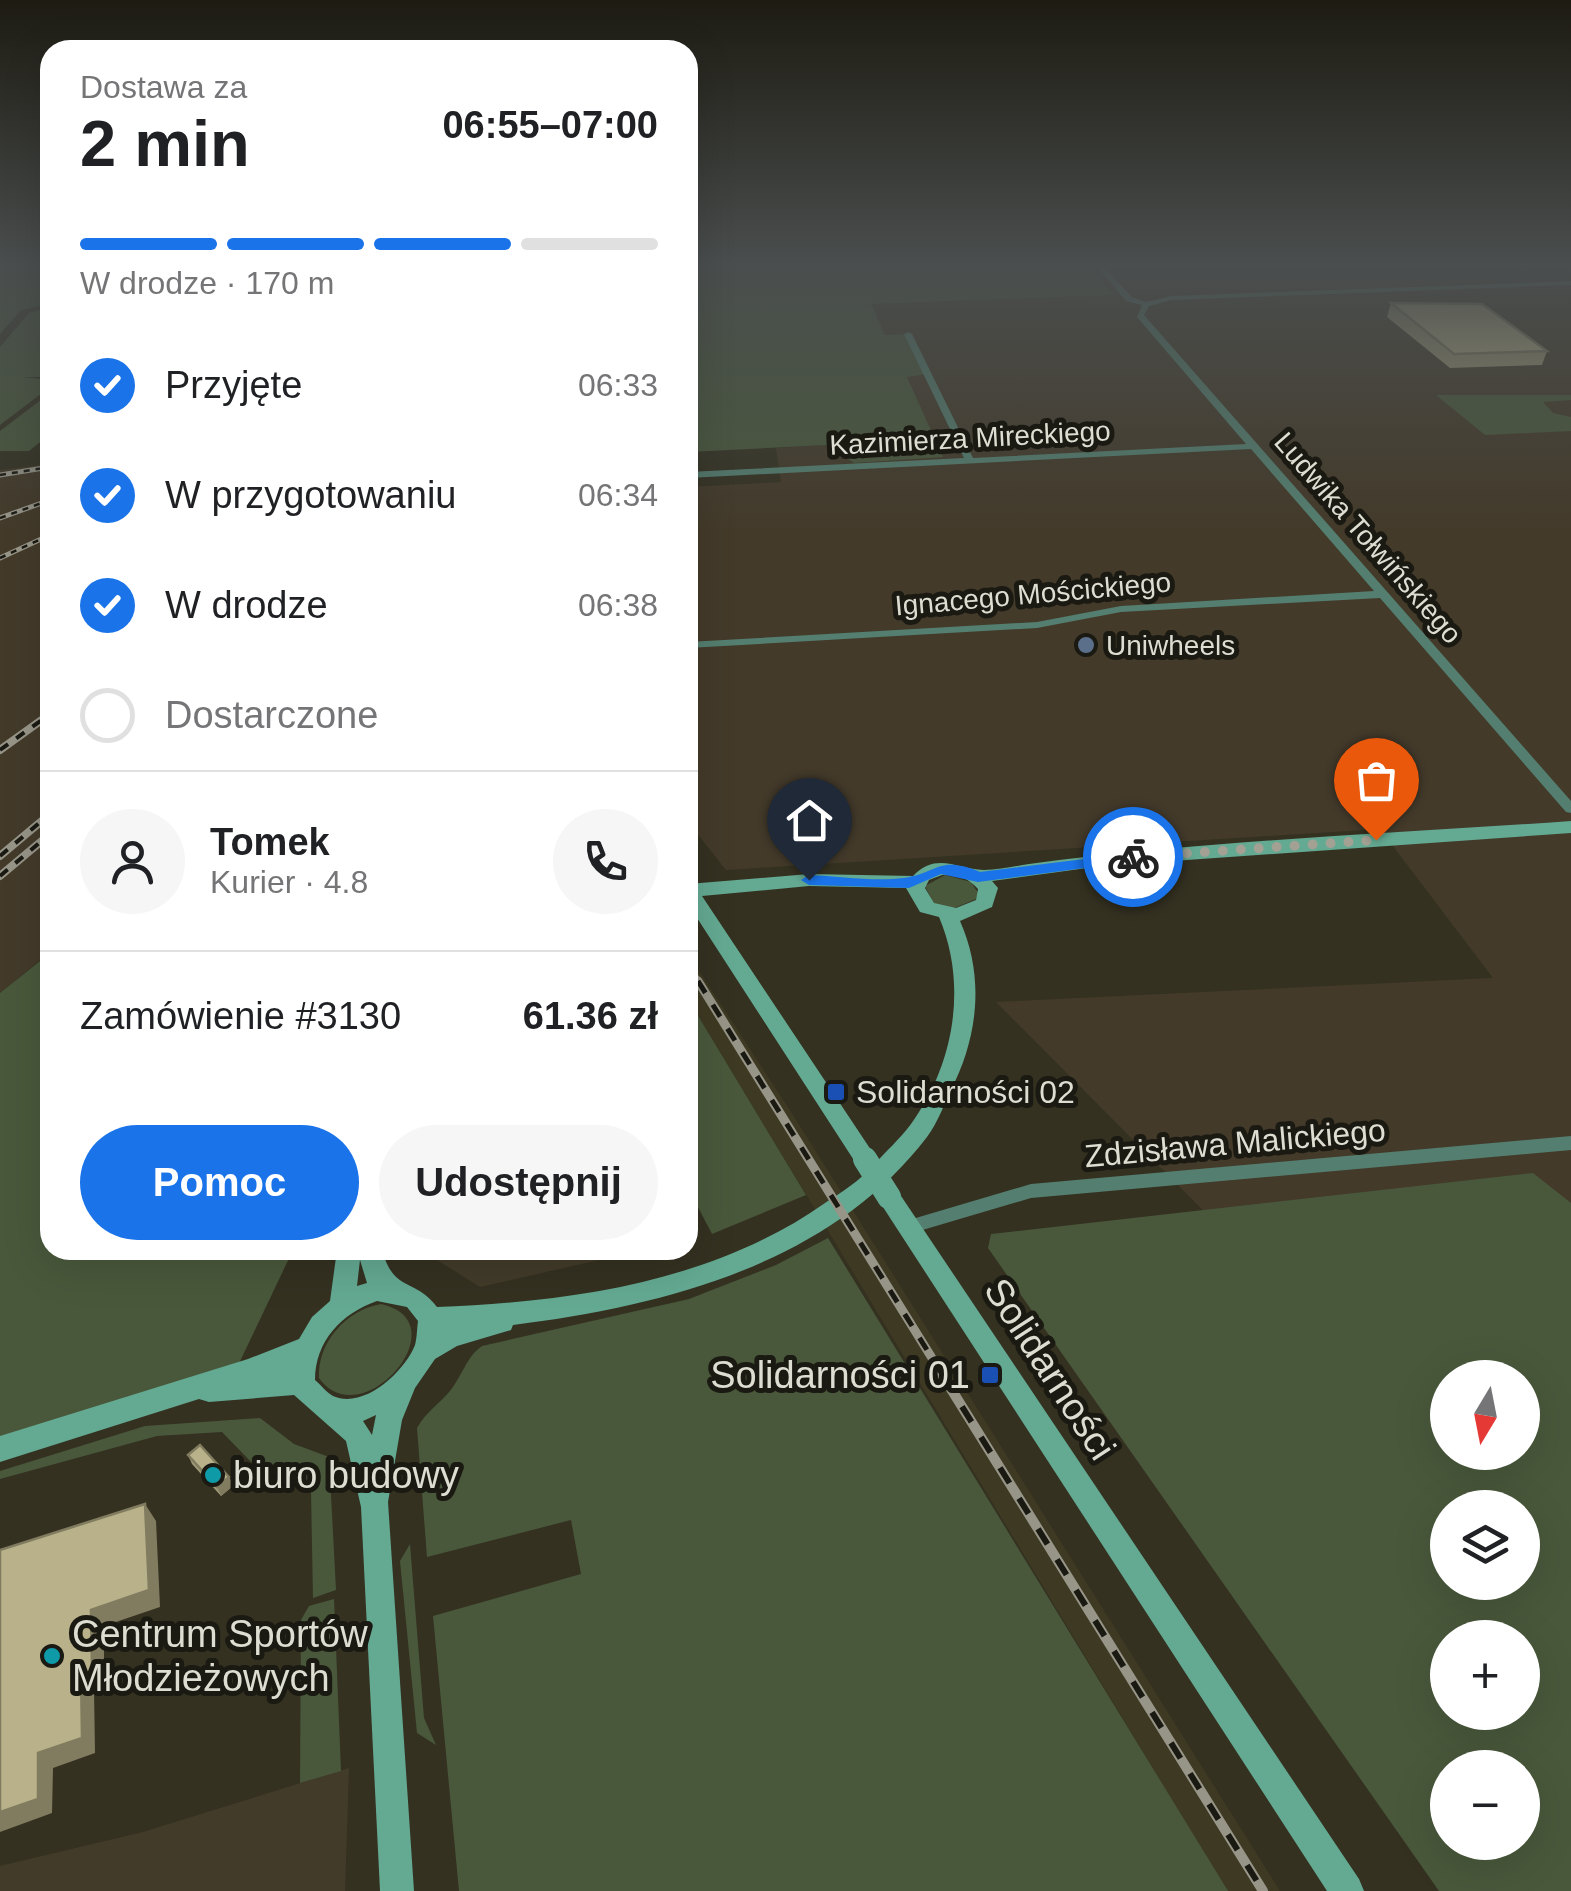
<!DOCTYPE html>
<html lang="pl">
<head>
<meta charset="utf-8">
<style>
  :root { --surface:#fff; --page:#f6f6f6; --text:#202124; --muted:#757577; --line:#e0e0e0; --accent:#1a73e8 }
  body { margin:0; font-family:Arial,sans-serif; background:var(--page); color:var(--text); height:100vh; display:flex; flex-direction:column; font-size:38px; white-space:nowrap }
  * { box-sizing:border-box; margin:0 }
  p { font-size:32px; color:var(--muted) }
  .icon { flex:none; width:55px; height:55px; fill:none; stroke:currentColor; stroke-width:2; stroke-linecap:round; stroke-linejoin:round }
  .map { position:relative; flex:1; overflow:hidden }
  .panel { position:absolute; left:40px; top:40px; width:658px; height:1220px; display:flex; flex-direction:column; background:var(--surface); border-radius:30px; box-shadow:0 10px 40px #0002 }
  .panel>* { flex:none }
  .needle { width:65px; rotate:190deg }
  .fabs { position:absolute; left:1430px; top:1360px; display:grid; gap:20px }
  .fabs a { display:grid; place-items:center; width:110px; height:110px; border-radius:50%; background:var(--surface); box-shadow:0 10px 40px #0002; font-size:50px }
  .pin { position:absolute; display:grid; place-items:center; width:85px; height:85px; color:#fff; margin:-102px -42px; border-radius:50% 50% 50% 0; rotate:-45deg; box-shadow:0 0 10px #0007 }
  .pin .icon { rotate:45deg }
  .courier { position:absolute; display:grid; place-items:center; width:100px; height:100px; margin:-50px; border:8px solid #1a73e8; border-radius:50%; background:#fff; color:#222; box-shadow:0 2px 12px #0007 }
  .head em { font-style:normal; font-weight:700 }
  .head div { display:flex; flex-direction:column-reverse }
  .head { display:flex; align-items:center; justify-content:space-between; height:170px; padding:0 40px }
  h1 { font-size:65px; font-weight:700; line-height:75px }
  .bar { display:grid; grid-template-columns:repeat(4,1fr); gap:15px 10px; align-content:center; height:120px; padding:0 40px }
  .bar i { height:12px; border-radius:8px; background:var(--line) }
  .bar .current { background:var(--accent) }
  .bar p { grid-column:span 4 }
  .line { display:flex; align-items:center; gap:25px; padding:0 40px; border-top:2px solid var(--line) }
  .line div { flex:1 }
  .round { display:grid; place-items:center; flex:none; width:105px; height:105px; border-radius:52px; background:var(--page) }
  ol { padding:0 40px; list-style:none }
  li { display:flex; align-items:center; gap:30px; height:110px }
  li p { margin-inline-start:auto }
  li .icon { padding:10px; border-radius:50%; background:var(--accent); color:#fff; stroke-width:4 }
  li:last-child { color:var(--muted) }
  li i { width:55px; height:55px; border:5px solid var(--line); border-radius:50% }
  .button { display:flex; gap:20px; margin-top:auto; padding:20px 40px }
  .button a { flex:1; height:115px; border-radius:60px; background:var(--accent); color:#fff; font-size:40px; font-weight:700; line-height:115px; text-align:center }
  .button a+a { background:var(--page); color:var(--text) }
  .map>svg:first-child { display:block }
  .commercial { fill:#423b2a }
  .industrial { fill:#433a2a; fill-rule:evenodd }
  .built { fill:#3e3922 }
  .green { fill:#49583b; fill-rule:evenodd }
  .lines { fill:none; stroke-linecap:round; stroke-linejoin:round }
  .street { fill:#547e6f; fill-rule:evenodd }
  .secondary { fill:#64a992; fill-rule:evenodd }
  .rail-far3-casing { stroke:#979588; stroke-width:5 }
  .rail-far2-casing { stroke:#979588; stroke-width:8 }
  .rail-far1-casing { stroke:#979588; stroke-width:9 }
  .rail-casing { stroke:#979588; stroke-width:10 }
  .rail-far3 { stroke:#1a1912; stroke-width:2.5; stroke-dasharray:6; stroke-linecap:butt }
  .rail-far2 { stroke:#1a1912; stroke-width:4; stroke-dasharray:10; stroke-linecap:butt }
  .rail-far1 { stroke:#1a1912; stroke-width:5; stroke-dasharray:14; stroke-linecap:butt }
  .rail { stroke:#1a1912; stroke-width:6; stroke-dasharray:18; stroke-linecap:butt }
  .secondary-bridge { stroke:#64a992; stroke-width:24 }
  .wall { fill:#9e9876 }
  .shaded-wall { fill:#817c60 }
  .building { fill:#b8b189; stroke:#817c60; stroke-width:2.5 }
  .route { fill:#1a73e8 }
  .done { stroke:#a2a194; stroke-width:10; stroke-dasharray:0 18 }
  .service-dot { fill:#5c6f8a; stroke:#1a1912; stroke-width:4 }
  .transit-dot { fill:#1a4fb4; stroke:#1a1912; stroke-width:4 }
  .culture-dot { fill:#0f9aa8; stroke:#1a1912; stroke-width:4 }
  .labels { text-anchor:middle; dominant-baseline:central; stroke-width:10; stroke-linejoin:round; paint-order:stroke }
  .far-street-label { font-size:28px; fill:#deddd2; stroke:#1a1912 }
  .far-poi-label { font-size:28px; fill:#deddd2; stroke:#1a1912; text-anchor:start }
  .poi-label { font-size:32px; fill:#deddd2; stroke:#1a1912; text-anchor:start }
  .street-label { font-size:32px; fill:#deddd2; stroke:#1a1912 }
  .near-street-label { font-size:38px; fill:#deddd2; stroke:#1a1912 }
  .near-poi-label { font-size:38px; fill:#deddd2; stroke:#1a1912; text-anchor:start }
</style>
</head>
<body>
<div class="map">
<svg width="1571" height="1891" viewBox="0 0 1571 1891">
  <rect width="100%" height="100%" fill="#343121"/>
  <g class="commercial">
    <polygon points="421,1250 643,1250 480,1287"/>
    <polygon points="349,1768 345,1891 0,1891 0,1866 143,1832"/>
  </g>
  <g class="industrial">
    <path d="M1086 265H1571V1581L1522 1508 1498 1507 996 1002 1493 978 1380 829 726 870 688 822V487L781 482 776 448 828 445 854 463 942 456 906 376 927 374 885 335 870 304 1114 295ZM1448 1378H1522V1452H1448Z"/>
    <polygon points="50,464 50,952 0,993 0,470"/>
  </g>
  <polygon class="built" points="688,954 793,1115 1280,1891 1227,1891 688,999"/>
  <g class="green">
    <polygon points="0,265 50,265 50,304 21,310 0,334"/>
    <polygon points="688,265 1086,265 1115,295 871,304 885,335 908,334 928,374 907,377 943,457 854,463 827,445 688,452"/>
    <polygon points="50,307 50,377 23,377 50,380 50,387 0,425 0,347 29,313"/>
    <polygon points="50,393 50,434 29,451 0,451 0,431"/>
    <polygon points="1436,395 1571,395 1571,400 1543,402 1553,413 1571,417 1571,431 1485,435"/>
    <polygon points="945,875 971,882 978,893 976,899 952,909 934,904 925,886"/>
    <polygon points="50,953 50,1250 293,1250 233,1376 0,1441 0,993"/>
    <polygon points="688,999 806,1195 712,1234 688,1188"/>
    <path d="M1533 1173 1571 1203V1891H1439L988 1248 991 1234ZM1448 1378H1522V1452H1448ZM1448 1508H1522V1582H1448ZM1448 1638H1522V1712H1448ZM1448 1768H1522V1842H1448Z"/>
    <path d="M828 1238 1228 1891H459L433 1616 581 1574 571 1520 427 1557 417 1428C425 1413 439 1404 450 1391 462 1376 467 1356 482 1346L689 1299 776 1265Z"/>
    <path d="M381 1304C462 1322 361 1438 319 1378 317 1343 346 1310 381 1304Z"/>
    <polygon points="260,1418 294,1444 329,1457 336,1590 313,1598 311,1491 257,1468 222,1432 157,1436 0,1479 0,1471 145,1426"/>
    <polygon points="410,1544 424,1718 436,1745 417,1733 400,1561"/>
    <polygon points="334,1599 341,1771 300,1783 301,1620 309,1606"/>
  </g>
  <g class="lines">
    <g class="street">
      <polygon points="1095,265 1102,265 1132,297 1146,302 1171,296 1571,281 1571,285 1171,300 1149,306 1144,315 1571,801 1571,813 1566,812 1380,598 1121,612 1037,628 688,648 688,642 1037,622 1121,606 1374,591 1251,449 688,478 688,472 964,458 904,334 908,332 912,334 973,458 1246,444 1137,317 1142,305 1126,301"/>
      <polygon points="1571,1136 1571,1150 1031,1198 909,1234 903,1232 900,1227 903,1222 909,1220 1031,1184"/>
    </g>
    <g class="secondary">
      <path d="M1571 821V833L1102 866 992 881 998 888 992 907 960 921C985 977 978 1037 951 1090 944 1105 937 1124 927 1137 830 1264 664 1306 513 1325L511 1330 457 1346 435 1359 415 1388 402 1420 388 1502 414 1891H380L361 1507 346 1441 294 1395 209 1402 199 1399 0 1462V1436L248 1359 299 1339 312 1317 330 1301 337 1250H382C394 1293 414 1277 437 1307 571 1302 713 1282 825 1203 842 1192 859 1181 873 1166L865 1168 857 1165 688 904V884L809 874 913 876C937 851 958 870 984 870 999 870 1015 866 1029 864 1208 840 1391 834 1571 821ZM942 875C957 874 967 877 978 889L976 900 956 908 934 903 925 888 929 880ZM809 886 906 888 920 912 939 917C968 985 954 1065 911 1124 900 1139 886 1151 874 1165L877 1159 873 1153 702 896ZM360 1260 367 1283 357 1286ZM377 1301 407 1307 418 1321C417 1328 417 1338 415 1345 405 1371 364 1410 333 1396 327 1393 320 1384 315 1380 315 1341 342 1313 377 1301ZM376 1415 372 1435 363 1421Z"/>
      <polygon points="889,1187 897,1190 1359,1879 1364,1891 1327,1891 881,1204 877,1197 881,1190"/>
    </g>
    <defs>
      <g id="rail-far3">
        <polyline points="0,475 50,467"/>
        <polyline points="0,518 50,500"/>
        <polyline points="0,558 50,535"/>
      </g>
      <g id="rail-far2">
        <polyline points="0,750 50,714"/>
        <polyline points="0,856 50,814"/>
        <polyline points="0,876 50,834"/>
        <polyline points="688,966 699,984"/>
      </g>
      <polyline id="rail-far1" points="698,981 945,1379"/>
      <polyline id="rail" points="943,1376 1263,1891"/>
    </defs>
    <use href="#rail-far3" class="rail-far3-casing"/>
    <use href="#rail-far2" class="rail-far2-casing"/>
    <use href="#rail-far1" class="rail-far1-casing"/>
    <use href="#rail" class="rail-casing"/>
    <use href="#rail-far3" class="rail-far3"/>
    <use href="#rail-far2" class="rail-far2"/>
    <use href="#rail-far1" class="rail-far1"/>
    <use href="#rail" class="rail"/>
    <polyline class="secondary-bridge" points="865,1159 889,1197"/>
  </g>
  <g class="wall">
    <polygon points="1391,303 1547,351 1542,365 1450,368 1387,317"/>
    <polygon points="188,1455 234,1485 221,1496 192,1464"/>
  </g>
  <g class="shaded-wall">
    <polygon points="229,1477 234,1485 221,1496 217,1487"/>
    <polygon points="145,1504 156,1521 160,1607 104,1626 104,1687 94,1690 95,1753 53,1768 52,1813 0,1832 0,1812 38,1753 81,1674 91,1610"/>
  </g>
  <g class="building">
    <polygon points="1391,303 1482,304 1547,351 1454,354"/>
    <polygon points="200,1445 229,1477 217,1487 188,1455"/>
    <polygon points="145,1504 149,1590 91,1610 92,1671 81,1674 82,1738 38,1753 38,1799 0,1812 0,1550"/>
  </g>
  <linearGradient id="sky" x2="0" y2="1"><stop stop-color="#1d1b12"/><stop offset="0.5" stop-color="#4a4e4e"/><stop offset="1" stop-color="#4a4e4e" stop-opacity="0"/></linearGradient>
  <rect width="1571" height="529" fill="url(#sky)"/>
  <path class="route" d="M1133 853 1138 854V861L978 882 941 874 909 888 809 885 801 880 809 875C839 876 874 882 904 878 939 873 938 855 980 872Z"/>
  <g class="lines">
    <polyline class="done" points="1133,857 1376,840"/>
  </g>
  <circle class="service-dot" cx="1086" cy="645" r="10"/>
  <g class="transit-dot">
    <rect x="826" y="1082" width="20" height="20" rx="5"/>
    <rect x="980" y="1365" width="20" height="20" rx="5"/>
  </g>
  <g class="culture-dot">
    <circle cx="213" cy="1475" r="10"/>
    <circle cx="52" cy="1656" r="10"/>
  </g>
  <g class="labels">
    <g class="far-street-label">
      <text transform="translate(970 438) rotate(-3)">Kazimierza Mireckiego</text>
      <text transform="translate(1368 538) rotate(49)">Ludwika Tołwińskiego</text>
      <text transform="translate(1033 594) rotate(-5)">Ignacego Mościckiego</text>
    </g>
    <g class="far-poi-label">
      <text x="1106" y="645">Uniwheels</text>
    </g>
    <g class="poi-label">
      <text x="856" y="1092">Solidarności 02</text>
    </g>
    <g class="street-label">
      <text transform="translate(1235 1143) rotate(-5)">Zdzisława Malickiego</text>
    </g>
    <g class="near-street-label">
      <text transform="translate(1050 1369) rotate(57)">Solidarności</text>
    </g>
    <g class="near-poi-label">
      <text x="970" y="1375" text-anchor="end">Solidarności 01</text>
      <text x="233" y="1475">biuro budowy</text>
      <text x="72" y="1634">Centrum Sportów<tspan x="72" dy="44">Młodzieżowych</tspan></text>
    </g>
  </g>
</svg>
<div class="fabs">
<a><svg class="needle" viewBox="-14 -14 28 28"><path d="M0-13l5 13h-10z" fill="#e53935"/><path d="M0 13l5-13h-10z" fill="#757577"/></svg></a>
<a><svg class="icon" aria-label="layers" viewBox="0 0 24 24"><path d="M12 4l9 5-9 5-9-5zM3 14l9 5 9-5"/></svg></a>
<a>+</a>
<a>−</a>
</div>
<div class="pin" style="left:1376px;top:840px;background:#ea580c"><svg class="icon" aria-label="bag" viewBox="0 0 24 24"><path d="M5 8h14l-1 12H6zM9 8a3 3 0 0 1 6 0"/></svg></div>
<div class="pin" style="left:809px;top:880px;background:#1f2937"><svg class="icon" aria-label="home" viewBox="0 0 24 24"><path d="M3 11l9-7 9 7M6 9v11h12V9"/></svg></div>
<div class="courier" style="left:1133px;top:857px"><svg class="icon" aria-label="bike" viewBox="0 0 24 24"><circle cx="6" cy="16" r="4"/><circle cx="18" cy="16" r="4"/><path d="M6 16l4-8h5l3 8M10 8l3 8H6M13 5h3"/></svg></div>
<section class="panel">
<div class="head"><div><h1>2 min</h1><p>Dostawa za</p></div><em>06:55–07:00</em></div>
<div class="bar"><i class="current"></i><i class="current"></i><i class="current"></i><i></i><p>W drodze · 170 m</p></div>
<ol>
<li><svg class="icon" aria-label="check" viewBox="0 0 24 24"><path d="M5 12l5 5 9-10"/></svg>Przyjęte<p>06:33</p></li>
<li><svg class="icon" aria-label="check" viewBox="0 0 24 24"><path d="M5 12l5 5 9-10"/></svg>W przygotowaniu<p>06:34</p></li>
<li><svg class="icon" aria-label="check" viewBox="0 0 24 24"><path d="M5 12l5 5 9-10"/></svg>W drodze<p>06:38</p></li>
<li><i></i>Dostarczone</li>
</ol>
<div class="line" style="height:180px"><a class="round"><svg class="icon" aria-label="person" viewBox="0 0 24 24"><circle cx="12" cy="8" r="4"/><path d="M4 21q1-7 8-7t8 7"/></svg></a><div><b>Tomek</b><p>Kurier · 4.8</p></div><a class="round"><svg class="icon" aria-label="phone" viewBox="0 0 24 24"><path d="M5 4h4l2 5-3 2q2 4 5 5l2-3 5 2v4C11 20 4 13 5 4z"/></svg></a></div>
<div class="line" style="height:130px"><div>Zamówienie #3130</div><b>61.36 zł</b></div>
<div class="button"><a>Pomoc</a><a>Udostępnij</a></div>
</section>
</div>
</body>
</html>
